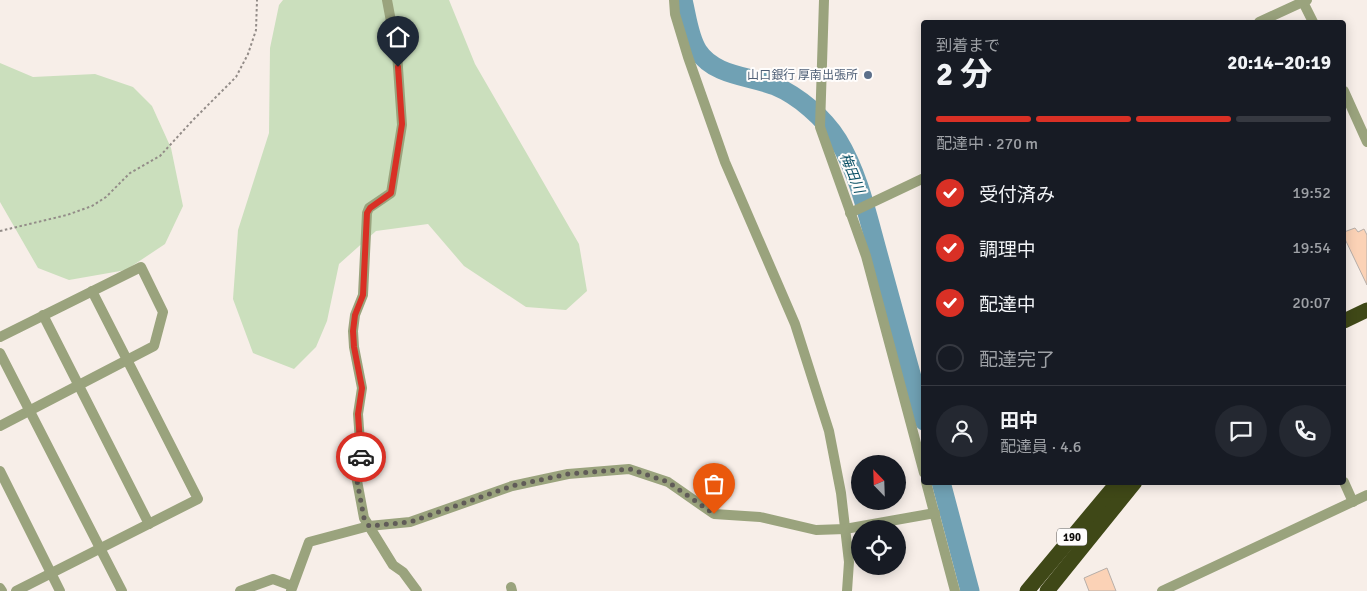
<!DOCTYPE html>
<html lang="ja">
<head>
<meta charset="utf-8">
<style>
  :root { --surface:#171b24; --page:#242831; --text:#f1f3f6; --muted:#9ea1a6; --line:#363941; --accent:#d93025 }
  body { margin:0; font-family:Signika,"Noto Sans JP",sans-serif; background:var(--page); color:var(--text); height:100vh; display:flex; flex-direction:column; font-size:19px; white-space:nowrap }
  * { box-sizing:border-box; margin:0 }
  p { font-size:16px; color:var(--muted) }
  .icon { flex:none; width:28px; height:28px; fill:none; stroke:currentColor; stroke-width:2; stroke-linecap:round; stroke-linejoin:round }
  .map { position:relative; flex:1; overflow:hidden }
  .sheet { position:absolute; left:921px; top:20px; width:425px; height:465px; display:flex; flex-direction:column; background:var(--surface); border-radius:5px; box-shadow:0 2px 12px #0003 }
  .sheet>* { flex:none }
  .needle { width:32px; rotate:337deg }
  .tools { position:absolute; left:851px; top:455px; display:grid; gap:10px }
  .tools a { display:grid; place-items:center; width:55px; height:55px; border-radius:50%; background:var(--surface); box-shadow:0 2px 12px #0003; font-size:25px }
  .pin { position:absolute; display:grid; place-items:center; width:42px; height:42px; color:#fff; margin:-51px -21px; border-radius:50% 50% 50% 0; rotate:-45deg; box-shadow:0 0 5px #0007 }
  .pin .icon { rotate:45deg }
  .courier { position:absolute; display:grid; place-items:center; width:50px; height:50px; margin:-25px; border:4px solid #d93025; border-radius:50%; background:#fff; color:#222; box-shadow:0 1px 6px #0007 }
  .headline em { font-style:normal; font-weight:700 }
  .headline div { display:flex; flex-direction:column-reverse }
  .headline { display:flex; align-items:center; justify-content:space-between; height:85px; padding:0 15px }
  h1 { font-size:32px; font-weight:700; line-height:38px }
  .bar { display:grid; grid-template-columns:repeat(4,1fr); gap:8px 5px; align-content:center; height:60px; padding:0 15px }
  .bar i { height:6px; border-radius:4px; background:var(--line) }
  .bar .current { background:var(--accent) }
  .bar p { grid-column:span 4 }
  .line { display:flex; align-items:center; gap:12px; padding:0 15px; border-top:1px solid var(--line) }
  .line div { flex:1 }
  .round { display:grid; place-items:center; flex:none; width:52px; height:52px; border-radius:26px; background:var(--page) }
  ol { padding:0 15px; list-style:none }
  li { display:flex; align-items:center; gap:15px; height:55px }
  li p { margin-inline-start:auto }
  li .icon { padding:5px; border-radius:50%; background:var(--accent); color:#fff; stroke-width:4 }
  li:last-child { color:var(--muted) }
  li i { width:28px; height:28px; border:2px solid var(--line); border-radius:50% }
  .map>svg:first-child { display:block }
  .green { fill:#cbdfbd }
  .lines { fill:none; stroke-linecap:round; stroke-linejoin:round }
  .river { stroke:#70a1b4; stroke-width:19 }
  .building { fill:#fbd2b6; stroke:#b7aea8 }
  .path { stroke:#938c88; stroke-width:2; stroke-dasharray:2.5 2.5; stroke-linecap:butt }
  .minor { stroke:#9aa37d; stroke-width:10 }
  .highway { stroke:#3f4817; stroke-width:15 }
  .done { stroke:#605b58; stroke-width:5; stroke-dasharray:0 9 }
  .route { stroke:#d93025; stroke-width:6 }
  .service-dot { fill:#5c6f8a; stroke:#fffdfc; stroke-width:2 }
  .labels { text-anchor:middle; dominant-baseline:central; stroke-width:4; stroke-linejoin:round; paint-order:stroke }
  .shield { fill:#fffdfc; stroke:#575453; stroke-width:1 }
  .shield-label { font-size:11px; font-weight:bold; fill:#0f0c0a }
  .service-label { font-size:12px; fill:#4e5e75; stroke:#fffdfc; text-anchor:end }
  .water-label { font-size:14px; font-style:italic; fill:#0a5065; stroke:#fffdfc }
</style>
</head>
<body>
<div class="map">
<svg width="1367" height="591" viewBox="0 0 1367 591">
  <rect width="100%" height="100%" fill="#f7eee8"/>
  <g class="green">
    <polygon points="283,0 449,0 475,64 579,244 587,291 566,310 526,307 464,266 428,224 376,231 339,264 327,321 316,347 294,369 253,353 233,299 238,230 269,133 270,48 279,5"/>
    <polygon points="0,63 33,77 95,74 133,87 152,106 171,148 183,206 165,244 126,270 69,280 38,268 0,202"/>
  </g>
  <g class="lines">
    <g class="river">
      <path d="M683 0C687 16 689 37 698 51 714 76 750 76 775 86 799 96 824 118 838 140 859 174 868 218 879 257 894 312 909 366 924 421"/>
      <polyline points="941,482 970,591"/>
    </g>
  </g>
  <g class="building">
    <polygon points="1355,228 1358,232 1364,229 1367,235 1367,285 1344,237 1344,232"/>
    <polygon points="1107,568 1116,591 1089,591 1084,578"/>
  </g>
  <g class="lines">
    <polyline class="path" points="0,231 67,215 92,206 106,197 130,173 160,156 193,120 236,77 248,54 256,30 257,0"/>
    <g class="minor">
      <polyline points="387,0 397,53 402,125 391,193 369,208 367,213 363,295 355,315 353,331 354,347 362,388 358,414 361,456 355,470 364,518 393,565 403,572 417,591"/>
      <polyline points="674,0 675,14 688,57 725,162 795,324 829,431 841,493 849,562 847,591"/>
      <polyline points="824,0 820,127 866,256 924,473"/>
      <polyline points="1302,0 1313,22"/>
      <polyline points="1259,22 1307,0"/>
      <polyline points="1344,91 1367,142"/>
      <polyline points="850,213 924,178"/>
      <polyline points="43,315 149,524"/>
      <polyline points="0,337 141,267 163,312 154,346 0,426"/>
      <polyline points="0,353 122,591"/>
      <polyline points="0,471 60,591"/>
      <polyline points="926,482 955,591"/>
      <polyline points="1344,482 1353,502"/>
      <polyline points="511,587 512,591"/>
      <polyline points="0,588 2,591"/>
      <polyline points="16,591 198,499 92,291"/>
      <polyline points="240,591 273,579 292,586"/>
      <polyline points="291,591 309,542 369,526 410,522 512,486 568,474 629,469 668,482 714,514 760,517 816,530 845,529 935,513"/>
      <polyline points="1162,591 1367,495"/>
    </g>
    <g class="highway">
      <polyline points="1344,321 1367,310"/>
      <polyline points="1027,591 1118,482"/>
      <polyline points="1047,591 1135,482"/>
    </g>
  </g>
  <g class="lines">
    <polyline class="done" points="361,457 355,470 364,518 369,526 410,522 512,486 568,474 630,469 668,482 714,514"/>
    <polyline class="route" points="361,457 358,414 362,388 354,347 353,331 355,315 363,295 367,213 370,208 391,193 402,124 398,67"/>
  </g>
  <circle class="service-dot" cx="868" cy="75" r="5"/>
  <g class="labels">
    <rect class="shield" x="1057" y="528.5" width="30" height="17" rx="4"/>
    <g class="shield-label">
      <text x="1072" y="537">190</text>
    </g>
    <g class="service-label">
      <text x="858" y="75">山口銀行 厚南出張所</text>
    </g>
    <g class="water-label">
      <text transform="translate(852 173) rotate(68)">梅田川</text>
    </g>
  </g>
</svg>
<div class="tools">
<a><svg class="needle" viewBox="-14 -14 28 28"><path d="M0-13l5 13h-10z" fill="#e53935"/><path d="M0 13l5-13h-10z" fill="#9ea1a6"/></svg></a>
<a><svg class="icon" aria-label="locate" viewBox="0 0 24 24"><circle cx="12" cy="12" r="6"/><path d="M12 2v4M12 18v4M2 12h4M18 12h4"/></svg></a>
</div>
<div class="pin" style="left:714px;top:514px;background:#ea580c"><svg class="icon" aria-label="bag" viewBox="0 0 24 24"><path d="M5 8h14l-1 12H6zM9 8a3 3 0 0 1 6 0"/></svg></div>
<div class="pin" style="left:398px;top:67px;background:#1f2937"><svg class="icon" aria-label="home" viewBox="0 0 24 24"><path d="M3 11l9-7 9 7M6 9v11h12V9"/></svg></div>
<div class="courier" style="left:361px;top:457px"><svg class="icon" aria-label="car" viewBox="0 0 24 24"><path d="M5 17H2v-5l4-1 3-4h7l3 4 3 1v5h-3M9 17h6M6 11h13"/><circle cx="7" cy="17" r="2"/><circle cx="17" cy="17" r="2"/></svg></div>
<section class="sheet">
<div class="headline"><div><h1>2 分</h1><p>到着まで</p></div><em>20:14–20:19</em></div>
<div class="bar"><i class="current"></i><i class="current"></i><i class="current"></i><i></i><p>配達中 · 270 m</p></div>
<ol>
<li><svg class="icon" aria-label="check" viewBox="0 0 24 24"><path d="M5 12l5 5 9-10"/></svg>受付済み<p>19:52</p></li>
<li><svg class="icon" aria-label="check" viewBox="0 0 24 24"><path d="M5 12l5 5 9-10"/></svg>調理中<p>19:54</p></li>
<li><svg class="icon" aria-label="check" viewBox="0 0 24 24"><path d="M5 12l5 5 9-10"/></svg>配達中<p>20:07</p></li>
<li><i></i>配達完了</li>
</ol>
<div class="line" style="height:90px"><a class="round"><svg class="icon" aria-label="person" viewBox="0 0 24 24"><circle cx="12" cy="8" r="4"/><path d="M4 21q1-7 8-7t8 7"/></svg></a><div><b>田中</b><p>配達員 · 4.6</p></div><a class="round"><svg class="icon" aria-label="chat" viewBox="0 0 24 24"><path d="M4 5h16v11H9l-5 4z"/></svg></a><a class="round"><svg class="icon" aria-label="phone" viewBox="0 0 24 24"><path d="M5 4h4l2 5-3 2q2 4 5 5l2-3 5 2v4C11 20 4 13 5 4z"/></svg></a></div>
</section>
</div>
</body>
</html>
